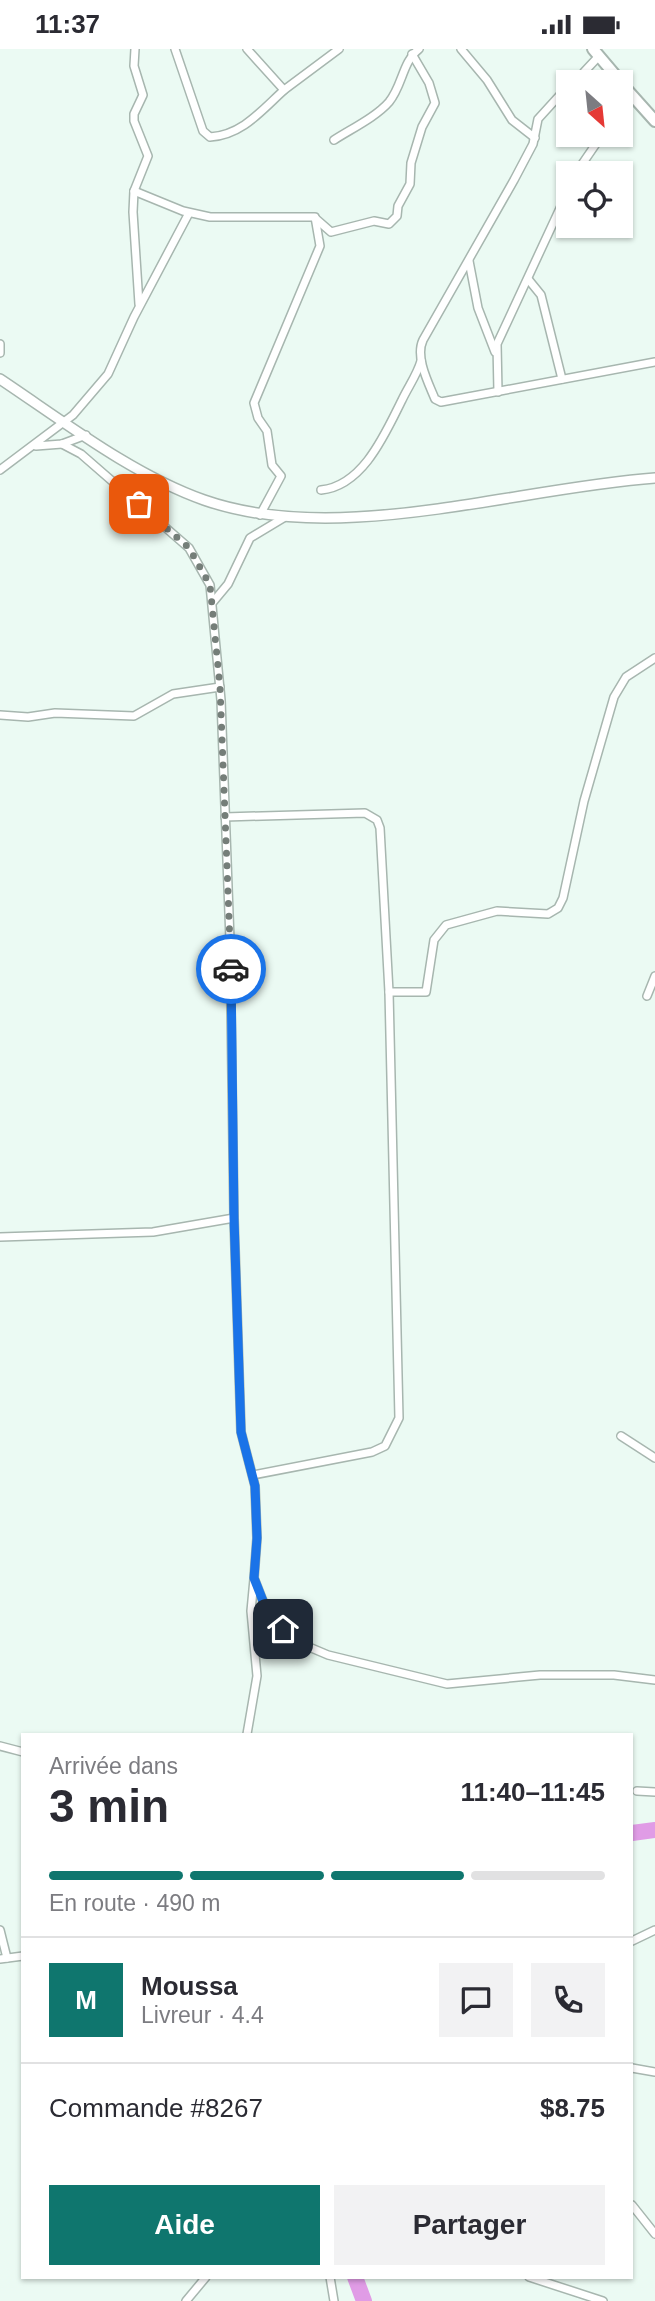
<!DOCTYPE html>
<html lang="fr">
<head>
<meta charset="utf-8">
<style>
  :root { --surface:#fff; --page:#f2f2f3; --text:#2b2b33; --muted:#7c7c81; --line:#e1e1e2; --accent:#0f766e }
  body { margin:0; font-family:Arial,sans-serif; background:var(--page); color:var(--text); height:100vh; display:flex; flex-direction:column; font-size:26px; white-space:nowrap }
  * { box-sizing:border-box; margin:0 }
  p { font-size:23px; color:var(--muted) }
  .icon { flex:none; width:38px; height:38px; fill:none; stroke:currentColor; stroke-width:2; stroke-linecap:round; stroke-linejoin:round }
  .map { position:relative; flex:1; overflow:hidden }
  .details { position:absolute; left:21px; top:1684px; width:612px; height:546px; display:flex; flex-direction:column; background:var(--surface); border-radius:0px; box-shadow:0 2px 5px #0004 }
  .details>* { flex:none }
  .needle { width:46px; rotate:153deg }
  .buttons { position:absolute; left:556px; top:21px; display:grid; gap:14px }
  .buttons a { display:grid; place-items:center; width:77px; height:77px; border-radius:0px; background:var(--surface); box-shadow:0 2px 5px #0004; font-size:35px }
  .pin { position:absolute; display:grid; place-items:center; width:60px; height:60px; color:#fff; margin:-30px; border-radius:14px; box-shadow:0 4px 10px #0006 }
  .courier { position:absolute; display:grid; place-items:center; width:70px; height:70px; margin:-35px; border:5px solid #1a73e8; border-radius:50%; background:#fff; color:#222; box-shadow:0 2px 9px #0007 }
  .summary em { font-style:normal; font-weight:700 }
  .summary div { display:flex; flex-direction:column-reverse }
  .summary { display:flex; align-items:center; justify-content:space-between; height:119px; padding:0 28px }
  h1 { font-size:46px; font-weight:700; line-height:52px }
  .bar { display:grid; grid-template-columns:repeat(4,1fr); gap:10px 7px; align-content:center; height:84px; padding:0 28px }
  .bar i { height:9px; border-radius:5px; background:var(--line) }
  .bar .current { background:var(--accent) }
  .bar p { grid-column:span 4 }
  .line { display:flex; align-items:center; gap:18px; padding:0 28px; border-top:2px solid var(--line) }
  .line div { flex:1 }
  .round { display:grid; place-items:center; flex:none; width:74px; height:74px; border-radius:0px; background:var(--page) }
  .button { display:flex; gap:14px; margin-top:auto; padding:14px 28px }
  .button a { flex:1; height:80px; border-radius:0px; background:var(--accent); color:#fff; font-size:28px; font-weight:700; line-height:80px; text-align:center }
  .button a+a { background:var(--page); color:var(--text) }
  .status { display:flex; justify-content:space-between; align-items:center; height:49px; padding:0 35px; background:var(--surface); direction:ltr }
  .status svg { height:19px; fill:currentColor }
  .map>svg:first-child { display:block }
  .lines { fill:none; stroke-linecap:round; stroke-linejoin:round }
  .river { stroke:#e09ce6; stroke-width:16 }
  .minor-casing { stroke:#a7b6af; stroke-width:10 }
  .tertiary-casing { stroke:#a7b6af; stroke-width:12 }
  .secondary-casing { stroke:#a7b6af; stroke-width:14 }
  .minor { stroke:#fff; stroke-width:7 }
  .tertiary { stroke:#fff; stroke-width:9 }
  .secondary { stroke:#fff; stroke-width:10 }
  .done { stroke:#757e79; stroke-width:7; stroke-dasharray:0 12.6 }
  .route { stroke:#1a73e8; stroke-width:9 }
</style>
</head>
<body>
<div class="status"><b>11:37</b><svg viewBox="0 0 49 12"><path d="M0 12V9h3v3zM5 12V6h3v6zM10 12V3h3v9zM15 12V0h3v12zM26 1h20v11H26zM47 4h2v5h-2z"/></svg></div>
<div class="map">
<svg width="655" height="2252" viewBox="0 0 655 2252">
  <rect width="100%" height="100%" fill="#ebfaf3"/>
  <g class="lines">
    <g class="river">
      <polyline points="632,1784 655,1781"/>
      <polyline points="355,2228 364,2252"/>
    </g>
    <defs>
      <g id="minor">
        <polyline points="135,0 134,17 143,46 134,65 134,72 148,107 134,142 133,163 139,255"/>
        <path d="M175 0 203 82 210 88C242 86 261 62 284 41"/>
        <polyline points="247,0 284,41 339,0"/>
        <polyline points="461,0 487,31 512,71 535,89"/>
        <polyline points="572,33 584,24"/>
        <polyline points="584,33 584,23 599,7"/>
        <path d="M569 36 538 70 533 95 514 131 423 291C415 308 428 333 435 350L441 353 655 313"/>
        <path d="M334 91C351 80 376 68 389 53 403 36 402 13 419 0"/>
        <polyline points="576,124 602,86"/>
        <polyline points="134,142 183,162 210,168 315,168 320,197 254,354 258,369 267,382 272,416 281,427 260,466"/>
        <polyline points="315,169 331,183 374,172 389,175 397,167 398,157 410,135 411,114 422,78 435,54 429,34 412,5"/>
        <polyline points="469,212 478,259 495,303"/>
        <polyline points="528,230 541,246 562,330"/>
        <polyline points="0,295 0,304"/>
        <polyline points="498,343 497,295 569,140"/>
        <polyline points="36,397 62,395 86,386"/>
        <polyline points="0,421 73,366 108,325 134,268 189,164"/>
        <path d="M321 441C363 437 385 385 402 351 408 338 417 326 421 312"/>
        <polyline points="213,553 228,535 250,489 285,468"/>
        <polyline points="0,666 28,668 55,664 134,667 173,645 220,638"/>
        <polyline points="225,768 365,764 377,771 380,779 389,943 399,1369 385,1397 372,1403 253,1426"/>
        <polyline points="389,943 426,943 434,891 446,876 497,862 548,865 558,859 563,849 584,752 614,648 626,628 655,609"/>
        <polyline points="647,947 655,927"/>
        <polyline points="234,1169 241,1383 255,1437 257,1489 254,1529 263,1552 283,1580 302,1595 328,1606 447,1635 540,1626 614,1626 655,1631"/>
        <polyline points="0,1188 153,1183 234,1169 230,891 221,651 210,536 189,499 81,405 62,395"/>
        <polyline points="621,1387 655,1409"/>
        <polyline points="247,1685 257,1627 251,1562 254,1530"/>
        <polyline points="0,1697 23,1703"/>
        <polyline points="637,1742 655,1743"/>
        <polyline points="0,1881 7,1909"/>
        <polyline points="632,1892 655,1881"/>
        <polyline points="0,1910 23,1907"/>
        <polyline points="632,2019 655,2023"/>
        <polyline points="632,2156 655,2185"/>
        <polyline points="330,2228 334,2252"/>
        <polyline points="529,2228 603,2252"/>
        <polyline points="186,2252 206,2228"/>
      </g>
      <path id="tertiary" d="M0 330C63 372 133 426 204 451 338 498 515 439 655 429"/>
      <g id="secondary">
        <polyline points="593,0 621,33"/>
        <polyline points="621,34 655,72"/>
      </g>
    </defs>
    <use href="#minor" class="minor-casing"/>
    <use href="#tertiary" class="tertiary-casing"/>
    <use href="#secondary" class="secondary-casing"/>
    <use href="#minor" class="minor"/>
    <use href="#tertiary" class="tertiary"/>
    <use href="#secondary" class="secondary"/>
  </g>
  <g class="lines">
    <polyline class="done" points="139,455 189,499 210,536 220,638 231,920"/>
    <polyline class="route" points="231,920 234,1169 241,1383 255,1437 257,1489 254,1529 263,1552 283,1580"/>
  </g>
</svg>
<div class="buttons">
<a><svg class="needle" viewBox="-14 -14 28 28"><path d="M0-13l5 13h-10z" fill="#e53935"/><path d="M0 13l5-13h-10z" fill="#7c7c81"/></svg></a>
<a><svg class="icon" aria-label="locate" viewBox="0 0 24 24"><circle cx="12" cy="12" r="6"/><path d="M12 2v4M12 18v4M2 12h4M18 12h4"/></svg></a>
</div>
<div class="pin" style="left:139px;top:455px;background:#ea580c"><svg class="icon" aria-label="bag" viewBox="0 0 24 24"><path d="M5 8h14l-1 12H6zM9 8a3 3 0 0 1 6 0"/></svg></div>
<div class="pin" style="left:283px;top:1580px;background:#1f2937"><svg class="icon" aria-label="home" viewBox="0 0 24 24"><path d="M3 11l9-7 9 7M6 9v11h12V9"/></svg></div>
<div class="courier" style="left:231px;top:920px"><svg class="icon" aria-label="car" viewBox="0 0 24 24"><path d="M5 17H2v-5l4-1 3-4h7l3 4 3 1v5h-3M9 17h6M6 11h13"/><circle cx="7" cy="17" r="2"/><circle cx="17" cy="17" r="2"/></svg></div>
<section class="details">
<div class="summary"><div><h1>3 min</h1><p>Arrivée dans</p></div><em>11:40–11:45</em></div>
<div class="bar"><i class="current"></i><i class="current"></i><i class="current"></i><i></i><p>En route · 490 m</p></div>
<div class="line" style="height:126px"><b class="round" style="background:var(--accent);color:#fff">M</b><div><b>Moussa</b><p>Livreur · 4.4</p></div><a class="round"><svg class="icon" aria-label="chat" viewBox="0 0 24 24"><path d="M4 5h16v11H9l-5 4z"/></svg></a><a class="round"><svg class="icon" aria-label="phone" viewBox="0 0 24 24"><path d="M5 4h4l2 5-3 2q2 4 5 5l2-3 5 2v4C11 20 4 13 5 4z"/></svg></a></div>
<div class="line" style="height:91px"><div>Commande #8267</div><b>$8.75</b></div>
<div class="button"><a>Aide</a><a>Partager</a></div>
</section>
</div>
</body>
</html>
